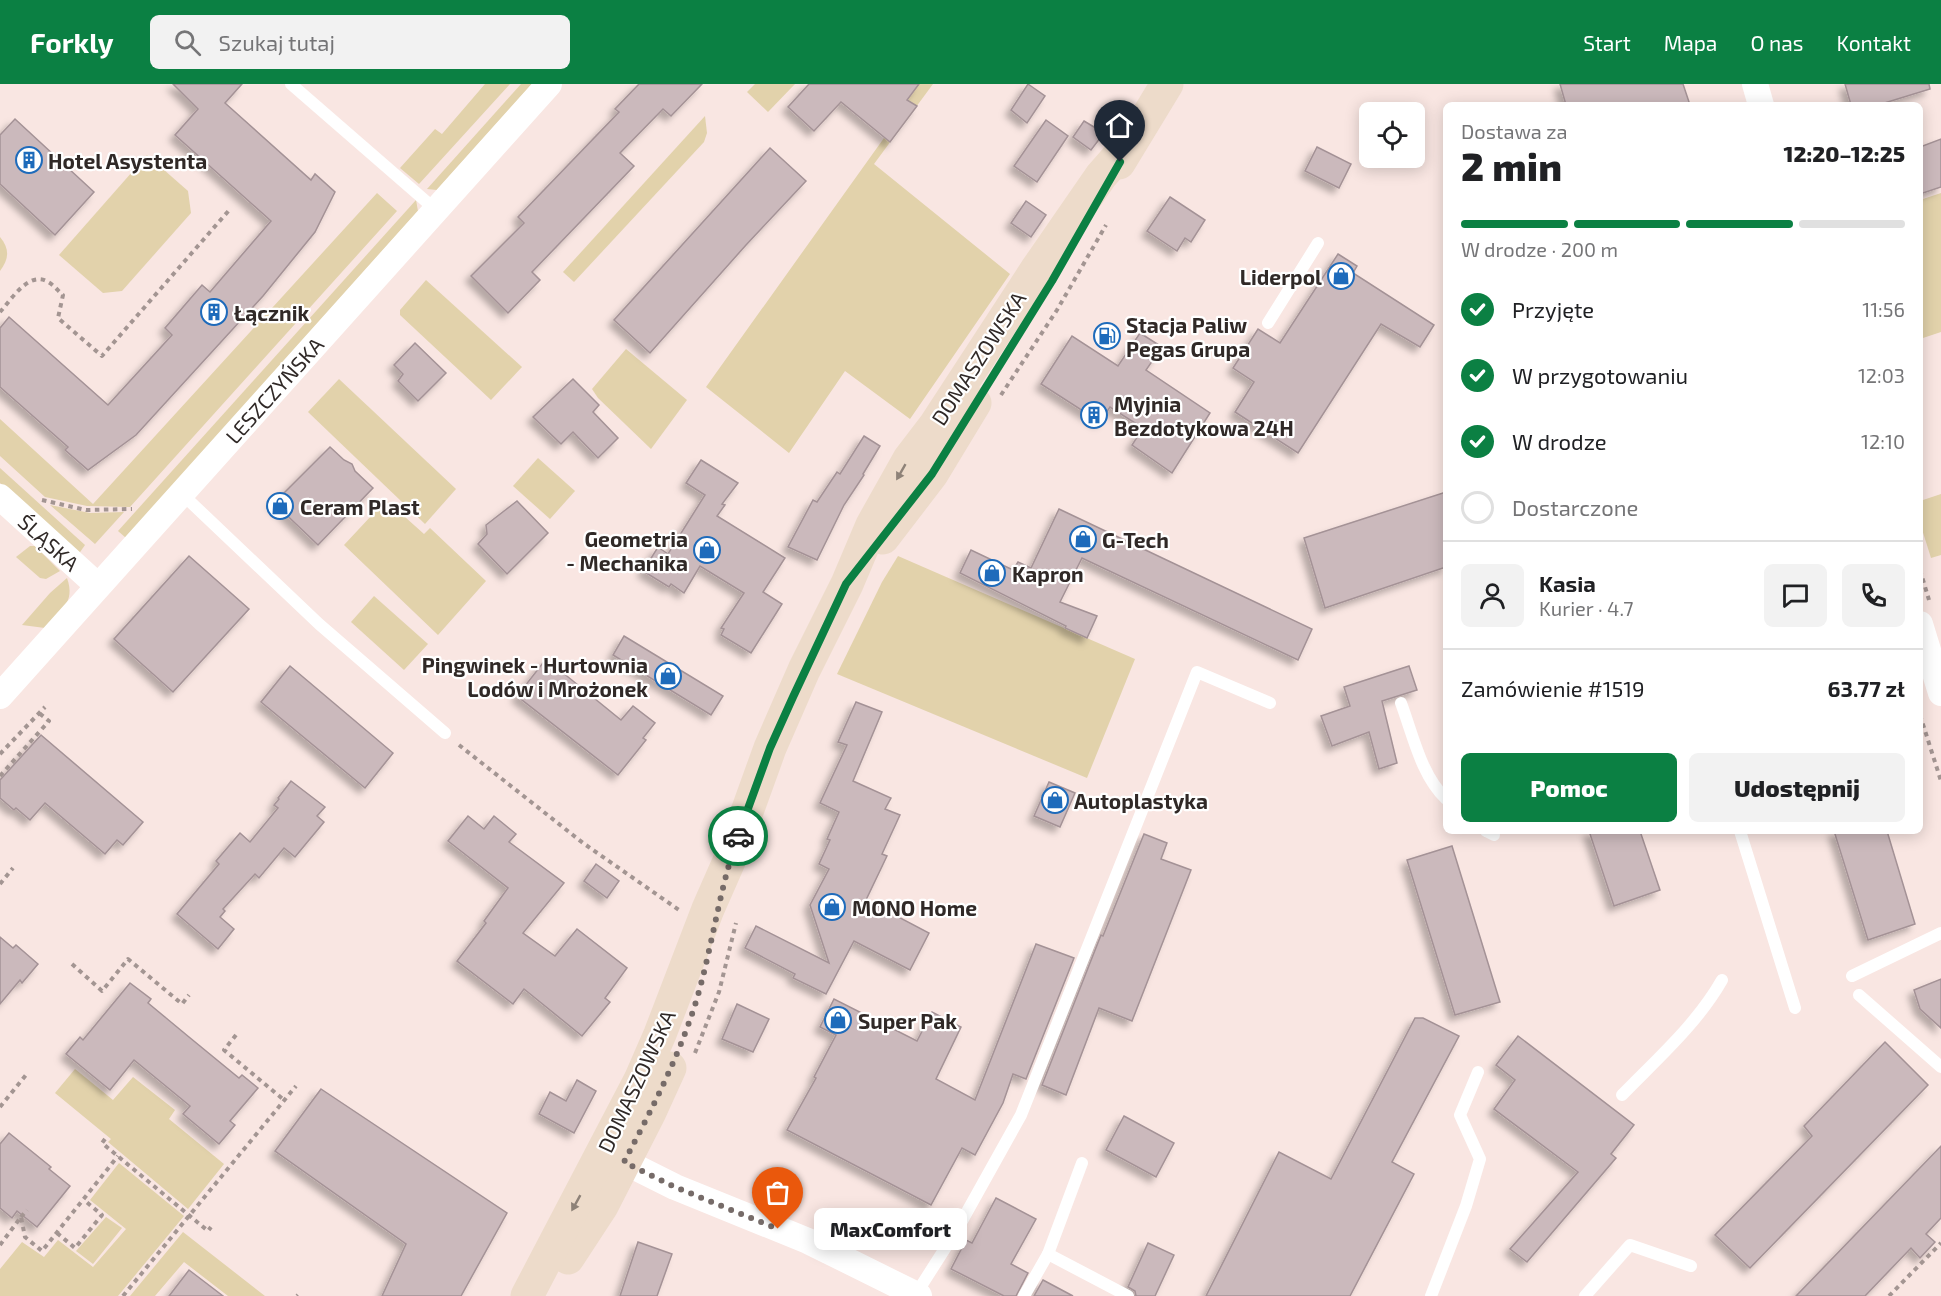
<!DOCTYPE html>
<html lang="pl">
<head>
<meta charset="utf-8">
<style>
  :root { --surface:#fff; --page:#f2f2f2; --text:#202124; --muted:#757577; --line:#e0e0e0; --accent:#0b8043 }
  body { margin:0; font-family:"Exo 2",sans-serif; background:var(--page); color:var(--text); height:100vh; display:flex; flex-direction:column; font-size:22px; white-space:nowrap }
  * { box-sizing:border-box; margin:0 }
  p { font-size:20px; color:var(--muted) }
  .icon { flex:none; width:33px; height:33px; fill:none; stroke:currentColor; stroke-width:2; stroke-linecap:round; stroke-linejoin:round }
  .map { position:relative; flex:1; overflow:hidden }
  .side { position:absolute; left:1443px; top:18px; width:480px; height:732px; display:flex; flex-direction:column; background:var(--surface); border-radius:9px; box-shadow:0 3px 15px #0003 }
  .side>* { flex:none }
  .fabs { position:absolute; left:1359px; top:18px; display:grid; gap:12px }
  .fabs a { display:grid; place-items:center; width:66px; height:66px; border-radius:9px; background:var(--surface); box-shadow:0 3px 15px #0003; font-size:30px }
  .pin { position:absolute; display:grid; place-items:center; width:51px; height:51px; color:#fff; margin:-62px -26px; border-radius:50% 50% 50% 0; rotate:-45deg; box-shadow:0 0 6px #0007 }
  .pin .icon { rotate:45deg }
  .courier { position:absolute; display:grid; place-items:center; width:60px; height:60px; margin:-30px; border:4px solid #0b8043; border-radius:50%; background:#fff; color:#222; box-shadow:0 2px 8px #0007 }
  .bubble { position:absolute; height:42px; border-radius:9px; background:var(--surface); box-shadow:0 3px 15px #0003; font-size:20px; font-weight:800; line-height:42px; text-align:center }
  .overview em { font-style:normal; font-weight:800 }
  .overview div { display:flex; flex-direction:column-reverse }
  .overview { display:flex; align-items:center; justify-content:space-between; height:102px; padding:0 18px }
  h1 { font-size:39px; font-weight:800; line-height:45px }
  .bar { display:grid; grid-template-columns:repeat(4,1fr); gap:9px 6px; align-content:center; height:72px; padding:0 18px }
  .bar i { height:8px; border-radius:4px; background:var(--line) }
  .bar .active { background:var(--accent) }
  .bar p { grid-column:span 4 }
  .line { display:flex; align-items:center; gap:15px; padding:0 18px; border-top:2px solid var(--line) }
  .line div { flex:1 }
  .round { display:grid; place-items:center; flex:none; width:63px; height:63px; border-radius:9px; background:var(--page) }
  ol { padding:0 18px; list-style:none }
  li { display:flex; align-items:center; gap:18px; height:66px }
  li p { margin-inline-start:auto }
  li .icon { padding:6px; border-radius:50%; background:var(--accent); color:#fff; stroke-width:4 }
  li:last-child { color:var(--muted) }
  li i { width:33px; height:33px; border:3px solid var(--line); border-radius:50% }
  .cta { display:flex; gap:12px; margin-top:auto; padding:12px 18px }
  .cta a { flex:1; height:69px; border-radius:9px; background:var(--accent); color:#fff; font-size:24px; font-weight:800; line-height:69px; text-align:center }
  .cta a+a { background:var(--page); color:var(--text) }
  header { display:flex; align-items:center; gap:36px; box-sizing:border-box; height:84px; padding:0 30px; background:var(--accent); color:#fff }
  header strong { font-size:28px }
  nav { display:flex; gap:33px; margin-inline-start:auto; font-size:21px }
  .search { width:420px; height:54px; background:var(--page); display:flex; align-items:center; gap:15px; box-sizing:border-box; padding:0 21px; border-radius:9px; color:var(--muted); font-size:22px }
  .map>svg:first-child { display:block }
  .green { fill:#e2d2ab }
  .building { fill:#cbb9bc; stroke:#a49296; stroke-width:1.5; filter:url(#shadow) }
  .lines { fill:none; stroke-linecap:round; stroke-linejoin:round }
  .path { stroke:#a39592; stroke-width:4; stroke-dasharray:4.5 4.5; stroke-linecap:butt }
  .lane { stroke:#fff; stroke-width:12 }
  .street { stroke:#fff; stroke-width:26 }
  .secondary { stroke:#eddbca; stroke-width:33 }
  .oneway { fill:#8e8278 }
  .done { stroke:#766b68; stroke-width:6; stroke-dasharray:0 10.8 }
  .route { stroke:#0b8043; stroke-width:8 }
  .labels { text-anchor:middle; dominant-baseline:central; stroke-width:4.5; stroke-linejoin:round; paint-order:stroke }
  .poi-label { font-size:21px; font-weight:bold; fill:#302927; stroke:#fff; text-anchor:start }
  .street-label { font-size:21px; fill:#302927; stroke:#fff }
</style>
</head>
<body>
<header>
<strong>Forkly</strong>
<div class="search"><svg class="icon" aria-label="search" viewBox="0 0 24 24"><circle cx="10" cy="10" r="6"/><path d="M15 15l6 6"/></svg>Szukaj tutaj</div>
<nav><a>Start</a><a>Mapa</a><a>O nas</a><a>Kontakt</a></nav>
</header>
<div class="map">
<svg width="1941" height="1212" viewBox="0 0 1941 1212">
  <defs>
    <filter id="shadow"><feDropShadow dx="-5.5" dy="5.5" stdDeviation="3" flood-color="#0004"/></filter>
  </defs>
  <rect width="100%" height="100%" fill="#f9e6e2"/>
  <g class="green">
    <polygon points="485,0 510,0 419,100 400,84 435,45 442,50"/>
    <polygon points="521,0 532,0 437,106 427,105"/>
    <polygon points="755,0 795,0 768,28 747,8"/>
    <polygon points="919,0 933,0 874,80 1010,190 910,335 845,287 789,369 706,303 884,54 911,19 908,15"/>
    <polygon points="705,32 707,49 704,58 574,198 563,188"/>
    <polygon points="147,71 188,107 191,129 122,207 103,209 59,171"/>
    <polygon points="377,109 397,127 130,423 87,422 45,413 0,372 0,335 93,420"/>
    <polygon points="1941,109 1941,248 1920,255 1920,116"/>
    <polygon points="416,116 418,127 126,454 118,447"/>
    <path d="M0 153C10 165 9 175 0 187Z"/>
    <polygon points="426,196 522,283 491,316 400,231 400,226"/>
    <polygon points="626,265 687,316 651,365 598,314 592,305"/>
    <polygon points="339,295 456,405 425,440 308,328"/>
    <polygon points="538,374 575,407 550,435 513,402"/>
    <polygon points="0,384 85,461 78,471 0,399"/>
    <polygon points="1941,410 1941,471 1931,474 1920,439 1920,417"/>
    <polygon points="386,416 424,450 430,444 486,497 438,551 344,461"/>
    <polygon points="50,421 90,429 124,428 95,460"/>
    <polygon points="30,462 35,462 60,487 46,495 40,494 16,473"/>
    <polygon points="898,472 1135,575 1087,694 837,590 882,498"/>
    <path d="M67 494C76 519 60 527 45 544L22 541 50 509Z"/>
    <polygon points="374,512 428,560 404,586 351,538"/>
    <polygon points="75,985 113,1016 133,993 175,1026 169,1035 224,1080 188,1125 108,1058 111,1055 55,1009"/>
    <polygon points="119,1079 184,1132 118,1212 0,1212 0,1185 22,1158 44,1173 58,1156 93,1183 126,1145 90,1116"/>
    <polygon points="106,1133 122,1144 93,1180 76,1167"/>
    <polygon points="183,1148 265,1212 228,1212 184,1178 155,1212 130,1212"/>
  </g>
  <g class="building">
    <polygon points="173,0 242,0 225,19 311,96 315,90 335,108 315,148 263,212 136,351 88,386 65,366 68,363 0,303 0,244 9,233 108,321 172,251 165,244 202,201 210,208 271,137 175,51 198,25"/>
    <polygon points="639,0 702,0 671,32 663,25 620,69 634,82 532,188 540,196 508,229 471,192 524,139 518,133 619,28 615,25"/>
    <polygon points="809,0 919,0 907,16 917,22 890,58 841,18 814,47 788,23"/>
    <polygon points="1028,0 1045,12 1027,39 1011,26"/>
    <polygon points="1560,0 1683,0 1690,21 1566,21"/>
    <polygon points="1845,0 1929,0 1930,5 1878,21 1851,21"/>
    <polygon points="15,35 94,108 55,151 0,100 0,51"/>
    <polygon points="1046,36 1068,52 1037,98 1014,82"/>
    <polygon points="1084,37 1104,49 1091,66 1073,53"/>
    <polygon points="1941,55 1941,103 1920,110 1920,63"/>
    <polygon points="1317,63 1351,80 1339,104 1305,87"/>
    <polygon points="770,64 806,97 746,161 650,269 614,236"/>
    <polygon points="1170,113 1205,136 1191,158 1185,154 1177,167 1147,147"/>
    <polygon points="1026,117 1046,131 1031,153 1011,139"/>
    <polygon points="1338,170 1357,182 1353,189 1434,241 1420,263 1381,240 1298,369 1235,328 1254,298 1233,284 1258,245 1280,259"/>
    <polygon points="1140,249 1162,263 1146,286 1210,329 1172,389 1132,361 1143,344 1110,323 1100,338 1041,300 1072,252 1118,282"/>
    <polygon points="415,259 446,289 418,317 398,297 403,290 394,281"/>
    <polygon points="573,295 599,321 593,328 618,354 598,374 573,348 561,360 533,333"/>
    <polygon points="864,352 880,362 863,390 864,391 844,421 817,476 788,463 813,416 817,418 837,388 840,390"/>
    <polygon points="330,363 344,376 352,380 355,387 373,404 318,461 274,419"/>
    <polygon points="701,376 738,399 722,420 725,421 717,432 785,474 763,508 782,520 751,569 721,551 724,545 721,544 744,509 700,482 684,509 671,500 669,503 643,487 658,463 668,470 705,411 686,399"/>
    <polygon points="1446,408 1446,483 1325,524 1304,454"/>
    <polygon points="517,417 548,449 507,490 478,460 487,450 486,441"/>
    <polygon points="1059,425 1312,545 1298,576 1082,474 1060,518 1097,532 1087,554 1065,544 1066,542 960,489 971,466 1013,486 1018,478 1031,484"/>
    <polygon points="189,472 249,525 173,608 114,555"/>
    <polygon points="624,552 723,612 711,631 613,571"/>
    <polygon points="546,575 621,636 633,622 655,639 643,654 646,656 618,691 517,612"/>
    <polygon points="290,582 393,669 365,704 261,618"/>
    <polygon points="1409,582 1417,606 1382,617 1397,679 1379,685 1369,648 1332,662 1321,632 1350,622 1344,603"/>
    <polygon points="856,618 882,628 853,697 891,714 885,725 900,731 882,770 887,772 866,816 929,849 910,886 854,857 826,910 793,894 795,890 745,864 756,842 829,879 810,821 829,785 819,780 830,756 827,755 839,728 820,719 847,661 838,658"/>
    <polygon points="41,651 143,738 123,761 117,756 105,770 45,719 30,736 16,724 14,726 0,714 0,696"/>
    <polygon points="291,697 325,723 317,732 324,738 295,773 284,764 259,794 255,790 223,825 225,827 220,833 234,845 218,865 177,830 219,780 216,777 240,749 250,758 278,724 274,721 279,715 278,714"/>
    <polygon points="1049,698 1075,709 1060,743 1034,732"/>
    <polygon points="468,732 484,745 494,732 516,750 509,758 564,799 523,849 555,872 577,845 627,884 605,914 610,918 582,952 524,905 513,920 457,877 486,839 484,837 508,804 448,757"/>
    <polygon points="1589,747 1640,747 1660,806 1614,822"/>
    <polygon points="1834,747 1887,747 1915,840 1868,856"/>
    <polygon points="1144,750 1167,759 1161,775 1191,786 1132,937 1099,924 1066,1011 1042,1001 1101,851 1103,852"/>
    <polygon points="1452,762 1500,918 1455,931 1407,776"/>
    <polygon points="596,780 619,797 607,814 584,797"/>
    <polygon points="0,853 13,864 16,861 38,880 22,899 20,896 0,920"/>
    <polygon points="1036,860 1074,874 1026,995 1013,990 1003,1019 975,1071 962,1064 931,1121 787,1046 816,994 814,993 836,951 820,943 834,915 917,957 932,928 961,943 936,995 975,1016"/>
    <polygon points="1941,895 1941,944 1920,925 1914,906"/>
    <polygon points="130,899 151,915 148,919 189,953 239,994 242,991 258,1004 230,1037 235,1041 219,1060 183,1030 190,1022 134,976 110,1006 66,970 80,953 83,956"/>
    <polygon points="737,920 769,935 753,968 722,955"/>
    <polygon points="1415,934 1423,934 1459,952 1392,1078 1414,1090 1350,1212 1206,1212 1279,1068 1331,1095"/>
    <polygon points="1518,952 1634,1041 1611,1070 1616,1074 1527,1178 1510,1165 1578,1088 1494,1025 1515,996 1496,981"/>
    <polygon points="1885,958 1928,1001 1750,1184 1715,1151 1812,1052 1804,1042"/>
    <polygon points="577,996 596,1007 574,1049 539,1030 550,1008 566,1017"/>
    <polygon points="321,1005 507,1129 461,1212 382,1212 406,1160 275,1067"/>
    <polygon points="1124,1032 1174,1059 1156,1093 1106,1066"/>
    <polygon points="9,1049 51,1083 49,1085 70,1102 37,1143 17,1127 12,1134 0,1124 0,1060"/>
    <polygon points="1941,1062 1941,1134 1926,1150 1935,1158 1920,1174 1911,1164 1865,1212 1796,1212"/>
    <polygon points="996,1114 1036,1135 1011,1180 1028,1189 1016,1212 1004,1212 951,1185 966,1156 972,1159"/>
    <polygon points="638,1158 672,1170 657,1212 620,1212"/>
    <polygon points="1148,1159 1174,1171 1155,1212 1136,1212 1135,1207 1128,1203"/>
    <polygon points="189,1186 223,1212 169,1212"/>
    <polygon points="1043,1196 1073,1212 1034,1212"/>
  </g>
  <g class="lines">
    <g class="path">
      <path d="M0 228C11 216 29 186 48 198 54 201 58 207 63 211L58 234 102 272 231 124"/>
      <polyline points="1001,311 1057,226 1106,141"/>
      <polyline points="42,416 86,426 132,425"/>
      <polyline points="1920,486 1929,516"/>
      <polyline points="1920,631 1941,697"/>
      <polyline points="459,661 583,759 679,826"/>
      <polyline points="0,670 45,623"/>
      <polyline points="0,692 49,637 39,629"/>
      <polyline points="0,800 13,784"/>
      <polyline points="72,880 102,907 128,875 182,920 189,911"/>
      <polyline points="236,951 224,966 284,1016"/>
      <polyline points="695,969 719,908 736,839"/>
      <polyline points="0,1023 26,991"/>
      <polyline points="105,1055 102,1059 208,1147 211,1143"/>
      <polyline points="21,1133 27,1126"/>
      <polyline points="57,1149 75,1164 102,1131 84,1116"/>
      <polyline points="0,1161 21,1133 25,1153 42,1167 118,1072"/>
      <polyline points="123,1212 296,1002"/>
      <polyline points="297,1212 298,1211"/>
      <polyline points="1889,1212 1941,1159"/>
    </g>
    <g class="lane">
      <polyline points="291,0 436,126"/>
      <polyline points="1268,239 1318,159"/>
      <polyline points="181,409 319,540 445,649"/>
      <path d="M1401 619C1413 651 1421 691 1446 715"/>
      <polyline points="1486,747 1494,751"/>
      <polyline points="1740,747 1795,924"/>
      <polyline points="1852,892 1941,849"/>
      <polyline points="1859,911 1941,983"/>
      <path d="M1622 1011C1657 975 1697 940 1722 896"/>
      <polyline points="1082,1079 1048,1170 1128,1212"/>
      <polyline points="916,1210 958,1144 1021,1031 1197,588 1270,619"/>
      <polyline points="1024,1212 1048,1170"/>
      <polyline points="1431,1212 1466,1122 1480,1075 1460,1031 1478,988"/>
      <polyline points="1585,1212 1630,1161 1691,1182"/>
    </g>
    <g class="street">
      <polyline points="1755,0 1761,21"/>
      <polyline points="0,413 98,502"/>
      <polyline points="1920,540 1941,609"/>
      <polyline points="0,612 549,0"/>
      <polyline points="609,1070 675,1103 808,1157 919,1212"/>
    </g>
    <g class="secondary">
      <polyline points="1119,79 1167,0"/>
      <polyline points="883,454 932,390 975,319"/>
      <polyline points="568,1174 602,1122 650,1028 670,984"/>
      <polyline points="527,1212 640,996 660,950 708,825 730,775 770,664 804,586 847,500 872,441 909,375 935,341 1036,186 1101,92 1130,59"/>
    </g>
  </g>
  <defs><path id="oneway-solid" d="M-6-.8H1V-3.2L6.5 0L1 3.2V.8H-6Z" transform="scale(1.5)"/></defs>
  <g class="oneway">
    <use href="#oneway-solid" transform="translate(901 388) rotate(120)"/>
    <use href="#oneway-solid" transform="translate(576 1119) rotate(119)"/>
  </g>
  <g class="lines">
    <path class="done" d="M738 752C720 803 713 858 698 911 681 969 652 1025 624 1078L675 1103 778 1145"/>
    <polyline class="route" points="738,752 770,664 793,613 846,500 932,390 1052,197 1120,78"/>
  </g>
  <defs>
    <symbol id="building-ring" viewBox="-11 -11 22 22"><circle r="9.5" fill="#fff" stroke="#1e6bbb" stroke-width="1.5"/><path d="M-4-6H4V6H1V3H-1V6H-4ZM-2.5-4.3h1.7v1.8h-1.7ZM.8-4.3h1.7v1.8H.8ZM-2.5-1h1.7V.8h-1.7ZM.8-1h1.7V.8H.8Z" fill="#1e6bbb"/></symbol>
    <symbol id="shop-ring" viewBox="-11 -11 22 22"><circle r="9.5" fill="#fff" stroke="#1e6bbb" stroke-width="1.5"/><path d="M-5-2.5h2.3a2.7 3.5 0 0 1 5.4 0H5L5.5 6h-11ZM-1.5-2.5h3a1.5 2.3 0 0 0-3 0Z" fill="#1e6bbb"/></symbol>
    <symbol id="fuel-ring" viewBox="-11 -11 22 22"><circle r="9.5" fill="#fff" stroke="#1e6bbb" stroke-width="1.5"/><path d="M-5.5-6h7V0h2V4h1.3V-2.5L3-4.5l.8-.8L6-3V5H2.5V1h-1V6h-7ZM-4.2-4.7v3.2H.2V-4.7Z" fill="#1e6bbb"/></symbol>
  </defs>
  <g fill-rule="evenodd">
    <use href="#building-ring" x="14" y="61" width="30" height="30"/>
    <use href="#shop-ring" x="1326" y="177" width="30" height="30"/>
    <use href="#building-ring" x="199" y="213" width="30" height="30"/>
    <use href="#fuel-ring" x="1092" y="237" width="30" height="30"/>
    <use href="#building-ring" x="1079" y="316" width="30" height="30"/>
    <use href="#shop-ring" x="265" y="407" width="30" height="30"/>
    <use href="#shop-ring" x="1068" y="440" width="30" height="30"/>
    <use href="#shop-ring" x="692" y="451" width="30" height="30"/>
    <use href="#shop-ring" x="977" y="474" width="30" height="30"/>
    <use href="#shop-ring" x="653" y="577" width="30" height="30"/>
    <use href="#shop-ring" x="1040" y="701" width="30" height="30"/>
    <use href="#shop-ring" x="817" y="808" width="30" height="30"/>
    <use href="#shop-ring" x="823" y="921" width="30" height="30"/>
  </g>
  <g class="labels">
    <g class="poi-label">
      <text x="48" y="76">Hotel Asystenta</text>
      <text x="1322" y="192" text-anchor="end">Liderpol</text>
      <text x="234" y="228">Łącznik</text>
      <text x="1126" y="240">Stacja Paliw<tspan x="1126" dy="24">Pegas Grupa</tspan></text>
      <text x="1114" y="319">Myjnia<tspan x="1114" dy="24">Bezdotykowa 24H</tspan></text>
      <text x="300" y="422">Ceram Plast</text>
      <text x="688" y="454" text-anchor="end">Geometria<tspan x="688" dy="24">- Mechanika</tspan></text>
      <text x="1102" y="455">G-Tech</text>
      <text x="1012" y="489">Kapron</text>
      <text x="648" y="580" text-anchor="end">Pingwinek - Hurtownia<tspan x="648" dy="24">Lodów i Mrożonek</tspan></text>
      <text x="1074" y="716">Autoplastyka</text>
      <text x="852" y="823">MONO Home</text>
      <text x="858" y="936">Super Pak</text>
    </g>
    <g class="street-label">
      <text transform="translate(978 274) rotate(-57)">DOMASZOWSKA</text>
      <text transform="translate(274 306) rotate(-48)">LESZCZYŃSKA</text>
      <text transform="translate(49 458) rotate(42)">ŚLĄSKA</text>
      <text transform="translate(636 997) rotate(-65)">DOMASZOWSKA</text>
    </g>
  </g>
</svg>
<div class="fabs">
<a><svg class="icon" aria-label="locate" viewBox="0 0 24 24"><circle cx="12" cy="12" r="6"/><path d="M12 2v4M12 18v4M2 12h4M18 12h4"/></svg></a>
</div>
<div class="pin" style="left:778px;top:1145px;background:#ea580c"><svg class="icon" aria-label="bag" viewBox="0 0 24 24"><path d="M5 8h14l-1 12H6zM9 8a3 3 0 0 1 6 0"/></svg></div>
<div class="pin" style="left:1120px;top:78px;background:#1f2937"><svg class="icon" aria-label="home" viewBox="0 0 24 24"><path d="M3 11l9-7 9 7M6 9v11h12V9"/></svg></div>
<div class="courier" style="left:738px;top:752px"><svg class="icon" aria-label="car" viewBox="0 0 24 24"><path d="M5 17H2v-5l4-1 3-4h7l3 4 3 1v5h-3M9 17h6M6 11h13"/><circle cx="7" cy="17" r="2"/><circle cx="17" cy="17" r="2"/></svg></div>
<div class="bubble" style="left:814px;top:1124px;width:153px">MaxComfort</div>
<section class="side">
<div class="overview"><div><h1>2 min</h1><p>Dostawa za</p></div><em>12:20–12:25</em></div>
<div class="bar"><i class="active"></i><i class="active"></i><i class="active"></i><i></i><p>W drodze · 200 m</p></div>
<ol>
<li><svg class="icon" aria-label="check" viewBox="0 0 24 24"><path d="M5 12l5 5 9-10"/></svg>Przyjęte<p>11:56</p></li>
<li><svg class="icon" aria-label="check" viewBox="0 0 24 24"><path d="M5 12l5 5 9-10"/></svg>W przygotowaniu<p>12:03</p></li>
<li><svg class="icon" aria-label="check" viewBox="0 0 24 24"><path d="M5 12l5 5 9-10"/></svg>W drodze<p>12:10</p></li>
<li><i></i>Dostarczone</li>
</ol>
<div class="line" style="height:108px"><a class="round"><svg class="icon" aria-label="person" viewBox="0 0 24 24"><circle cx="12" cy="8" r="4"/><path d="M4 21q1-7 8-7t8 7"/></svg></a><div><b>Kasia</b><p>Kurier · 4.7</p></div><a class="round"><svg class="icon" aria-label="chat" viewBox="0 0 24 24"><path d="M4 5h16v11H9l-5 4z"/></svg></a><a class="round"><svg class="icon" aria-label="phone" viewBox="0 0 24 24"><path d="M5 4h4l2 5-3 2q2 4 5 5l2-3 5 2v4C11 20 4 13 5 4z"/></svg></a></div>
<div class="line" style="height:78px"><div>Zamówienie #1519</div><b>63.77 zł</b></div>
<div class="cta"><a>Pomoc</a><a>Udostępnij</a></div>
</section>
</div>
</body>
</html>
